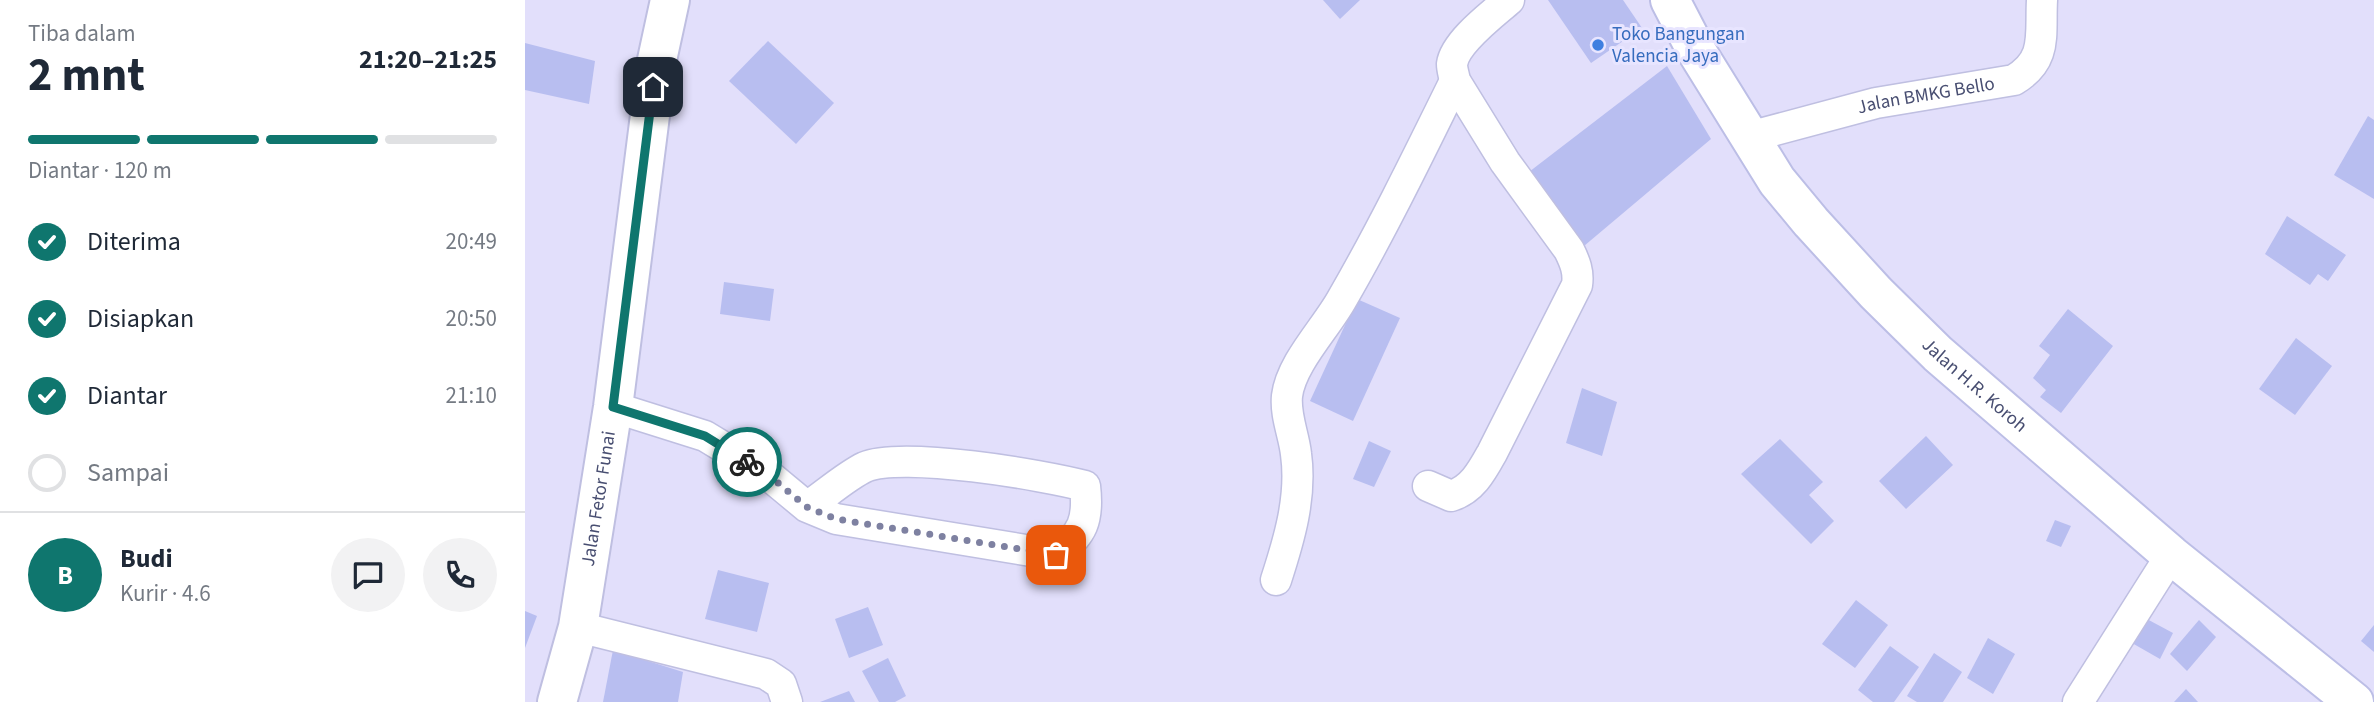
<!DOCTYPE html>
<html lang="id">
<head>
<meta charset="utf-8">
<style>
  :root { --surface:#fff; --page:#f2f2f3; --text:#1f2937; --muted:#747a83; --line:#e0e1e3; --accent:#0f766e }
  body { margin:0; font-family:"Source Sans 3",sans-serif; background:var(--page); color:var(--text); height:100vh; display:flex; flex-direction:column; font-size:26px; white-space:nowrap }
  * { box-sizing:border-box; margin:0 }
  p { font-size:23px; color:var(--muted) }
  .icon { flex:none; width:38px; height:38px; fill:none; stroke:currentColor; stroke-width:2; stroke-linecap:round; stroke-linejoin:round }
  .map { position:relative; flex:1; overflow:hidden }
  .side { display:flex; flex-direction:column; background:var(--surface); width:525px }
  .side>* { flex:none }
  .pin { position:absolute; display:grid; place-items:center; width:60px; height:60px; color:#fff; margin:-30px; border-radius:14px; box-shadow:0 4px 10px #0006 }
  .courier { position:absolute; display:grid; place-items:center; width:70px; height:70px; margin:-35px; border:5px solid #0f766e; border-radius:50%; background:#fff; color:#222; box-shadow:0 2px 9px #0007 }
  .overview em { font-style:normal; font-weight:700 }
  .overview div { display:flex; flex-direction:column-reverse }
  .overview { display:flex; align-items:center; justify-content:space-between; height:119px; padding:0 28px }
  h1 { font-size:46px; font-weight:700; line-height:52px }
  .bar { display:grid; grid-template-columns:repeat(4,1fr); gap:10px 7px; align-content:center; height:84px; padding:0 28px }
  .bar i { height:9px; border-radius:5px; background:var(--line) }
  .bar .selected { background:var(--accent) }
  .bar p { grid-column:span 4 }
  .line { display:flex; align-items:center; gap:18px; padding:0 28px; border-top:2px solid var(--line) }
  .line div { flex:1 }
  .round { display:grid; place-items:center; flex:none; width:74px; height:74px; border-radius:37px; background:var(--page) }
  ol { padding:0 28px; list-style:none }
  li { display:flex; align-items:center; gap:21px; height:77px }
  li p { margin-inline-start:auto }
  li .icon { padding:7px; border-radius:50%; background:var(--accent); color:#fff; stroke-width:4 }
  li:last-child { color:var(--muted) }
  li i { width:38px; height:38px; border:4px solid var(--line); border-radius:50% }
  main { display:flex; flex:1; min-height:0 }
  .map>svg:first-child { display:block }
  .building { fill:#b8bef0 }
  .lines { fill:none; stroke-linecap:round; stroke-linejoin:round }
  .minor-casing { stroke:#bfbfe1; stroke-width:33 }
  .tertiary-casing { stroke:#bfbfe1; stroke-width:42 }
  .secondary-casing { stroke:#bcbee6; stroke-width:42 }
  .minor { stroke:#fff; stroke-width:30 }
  .tertiary { stroke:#fff; stroke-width:38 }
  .secondary { stroke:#fff; stroke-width:38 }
  .done { stroke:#7e81a1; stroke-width:7; stroke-dasharray:0 12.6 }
  .route { stroke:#0f766e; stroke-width:9 }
  .shop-dot { fill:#3f7fe0; stroke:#e8e5ff; stroke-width:2.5 }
  .labels { text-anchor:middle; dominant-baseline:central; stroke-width:6; stroke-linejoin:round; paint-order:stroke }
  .shop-label { font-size:19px; fill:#366cbe; stroke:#e8e5ff; text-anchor:start }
  .street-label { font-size:19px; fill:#484e71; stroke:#e8e5ff }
</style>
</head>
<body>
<main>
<section class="side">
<div class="overview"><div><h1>2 mnt</h1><p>Tiba dalam</p></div><em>21:20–21:25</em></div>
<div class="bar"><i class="selected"></i><i class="selected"></i><i class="selected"></i><i></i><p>Diantar · 120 m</p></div>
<ol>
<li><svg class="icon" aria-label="check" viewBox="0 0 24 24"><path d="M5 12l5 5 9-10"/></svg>Diterima<p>20:49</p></li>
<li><svg class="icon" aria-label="check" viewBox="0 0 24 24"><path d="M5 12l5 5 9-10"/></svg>Disiapkan<p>20:50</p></li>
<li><svg class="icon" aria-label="check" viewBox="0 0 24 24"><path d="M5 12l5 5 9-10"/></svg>Diantar<p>21:10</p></li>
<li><i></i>Sampai</li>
</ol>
<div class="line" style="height:126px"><b class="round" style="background:var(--accent);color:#fff">B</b><div><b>Budi</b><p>Kurir · 4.6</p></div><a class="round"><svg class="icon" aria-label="chat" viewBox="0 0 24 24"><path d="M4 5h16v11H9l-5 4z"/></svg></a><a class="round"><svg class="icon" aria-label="phone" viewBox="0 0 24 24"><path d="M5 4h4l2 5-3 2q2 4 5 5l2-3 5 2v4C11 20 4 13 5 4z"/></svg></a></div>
</section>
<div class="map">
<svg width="1849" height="702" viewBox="0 0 1849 702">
  <rect width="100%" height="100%" fill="#e2dffb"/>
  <g class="building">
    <polygon points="798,0 835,0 815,19"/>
    <polygon points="1023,0 1098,0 1117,28 1066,63"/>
    <polygon points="243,41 309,103 271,144 204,81"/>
    <polygon points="0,43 70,61 64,104 0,90"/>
    <polygon points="1142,66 1186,139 1059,246 1000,175"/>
    <polygon points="1843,116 1849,120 1849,199 1809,175"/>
    <polygon points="1762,216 1821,255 1803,281 1793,274 1785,285 1740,254"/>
    <polygon points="199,282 249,289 245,321 195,314"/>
    <polygon points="832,299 875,318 828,421 785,401"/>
    <polygon points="1543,309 1588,346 1536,413 1515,397 1521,390 1508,378 1525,355 1514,346"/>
    <polygon points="1771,338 1807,366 1770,415 1734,389"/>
    <polygon points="1057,388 1092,402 1077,456 1041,443"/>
    <polygon points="1401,436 1428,465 1381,509 1354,481"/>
    <polygon points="1255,439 1298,482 1284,495 1309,521 1286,544 1216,474"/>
    <polygon points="844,441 866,451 849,487 828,479"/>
    <polygon points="1530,520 1546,526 1536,547 1521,541"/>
    <polygon points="193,570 244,583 232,632 180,619"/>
    <polygon points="1331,600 1363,625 1330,668 1297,644"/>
    <polygon points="343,607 358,645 324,658 310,619"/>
    <polygon points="0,611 12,616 0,648"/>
    <polygon points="1620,618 1648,633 1635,659 1607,643"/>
    <polygon points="1674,620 1691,637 1662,671 1645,654"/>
    <polygon points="1849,625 1849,652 1836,641"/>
    <polygon points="1463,638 1490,654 1468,694 1442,678"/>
    <polygon points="1365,646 1394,667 1369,702 1348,702 1333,690"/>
    <polygon points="88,650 158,672 153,702 78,702"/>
    <polygon points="1409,653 1437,672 1418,702 1392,702 1382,696"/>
    <polygon points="363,658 381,696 370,702 354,702 337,671"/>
    <polygon points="1661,689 1673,702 1649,702"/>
    <polygon points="324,691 330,702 295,702"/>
  </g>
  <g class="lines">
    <defs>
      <g id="minor">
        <path id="s1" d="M1224 137 1351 103 1489 80C1523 60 1515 35 1517 0"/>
        <path d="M88 407 180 436 241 473 282 507 311 519 531 555C558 534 564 520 560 486 519 475 376 451 340 467 321 476 300 495 282 507"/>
        <path d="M903 486 926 496C947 490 957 471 967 453L1052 285C1054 272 1050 262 1044 250L980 162 930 81C929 75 927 70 927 64 930 42 968 14 984 0"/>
        <path d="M751 580C764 540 777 497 771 454 769 435 760 416 762 396 766 363 801 328 817 299 858 228 894 154 930 81"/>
        <polyline points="53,627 241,674 256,684 262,702"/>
        <polyline points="1553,702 1646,555"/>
      </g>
      <g id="tertiary">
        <path id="s2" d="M32 702 53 627 88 407 132 60 145 0"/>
      </g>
      <g id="secondary">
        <path id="s3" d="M1145 0 1172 52 1252 181 1286 222 1351 293 1413 354 1646 555 1829 702"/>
      </g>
    </defs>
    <use href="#minor" class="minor-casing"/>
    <use href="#tertiary" class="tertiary-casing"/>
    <use href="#secondary" class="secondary-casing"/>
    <use href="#minor" class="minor"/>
    <use href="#tertiary" class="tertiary"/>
    <use href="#secondary" class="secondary"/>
  </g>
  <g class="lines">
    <polyline class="done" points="222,462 241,473 282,507 311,519 531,555"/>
    <polyline class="route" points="128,87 88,407 180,436 222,462"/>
  </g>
  <circle class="shop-dot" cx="1073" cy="45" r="7"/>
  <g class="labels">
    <g class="shop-label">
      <text x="1087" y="34">Toko Bangungan<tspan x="1087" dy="22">Valencia Jaya</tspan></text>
    </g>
    <g class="street-label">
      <text stroke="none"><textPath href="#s1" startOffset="182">Jalan BMKG Bello</textPath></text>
      <text stroke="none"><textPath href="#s3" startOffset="495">Jalan H.R. Koroh</textPath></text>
      <text stroke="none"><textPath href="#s2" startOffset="208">Jalan Fetor Funai</textPath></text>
    </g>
  </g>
</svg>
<div class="pin" style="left:531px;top:555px;background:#ea580c"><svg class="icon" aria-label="bag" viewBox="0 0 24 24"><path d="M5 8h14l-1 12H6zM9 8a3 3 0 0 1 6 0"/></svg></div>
<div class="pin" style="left:128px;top:87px;background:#1f2937"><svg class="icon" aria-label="home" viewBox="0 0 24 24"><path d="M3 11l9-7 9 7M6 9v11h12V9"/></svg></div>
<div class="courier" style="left:222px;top:462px"><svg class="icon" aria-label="bike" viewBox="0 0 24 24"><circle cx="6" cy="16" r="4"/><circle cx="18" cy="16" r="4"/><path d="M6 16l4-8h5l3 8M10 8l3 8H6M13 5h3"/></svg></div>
</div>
</main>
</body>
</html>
